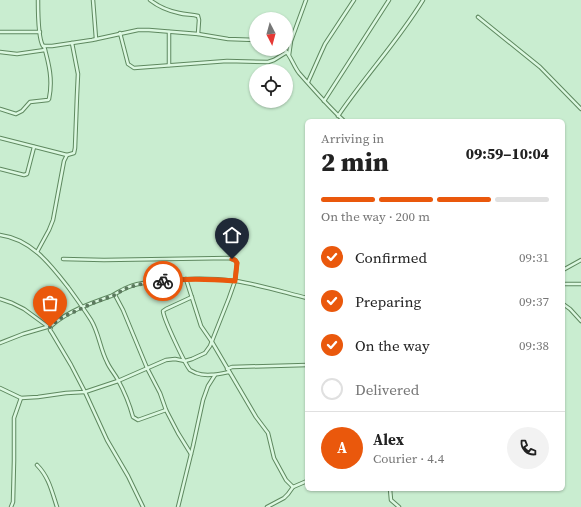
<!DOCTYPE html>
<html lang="en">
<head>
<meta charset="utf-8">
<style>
  :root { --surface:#fff; --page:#f2f2f2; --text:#222; --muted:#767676; --line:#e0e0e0; --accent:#ea580c }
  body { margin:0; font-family:"Source Serif 4",serif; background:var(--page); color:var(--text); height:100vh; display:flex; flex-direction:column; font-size:15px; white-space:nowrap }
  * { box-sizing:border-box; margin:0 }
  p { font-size:13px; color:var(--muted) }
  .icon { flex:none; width:22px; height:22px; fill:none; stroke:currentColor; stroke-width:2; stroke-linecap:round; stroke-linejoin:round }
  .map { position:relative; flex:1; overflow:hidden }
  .details { position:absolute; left:305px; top:119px; width:260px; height:372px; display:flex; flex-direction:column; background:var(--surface); border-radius:6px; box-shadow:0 1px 3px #0004 }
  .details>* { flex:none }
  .needle { width:26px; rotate:174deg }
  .fabs { position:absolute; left:249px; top:12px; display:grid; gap:8px }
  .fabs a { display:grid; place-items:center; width:44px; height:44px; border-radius:50%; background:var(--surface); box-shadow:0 1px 3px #0004; font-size:20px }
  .pin { position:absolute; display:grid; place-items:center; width:34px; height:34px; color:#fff; margin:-41px -17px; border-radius:50% 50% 50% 0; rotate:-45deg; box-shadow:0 0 4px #0007 }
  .pin .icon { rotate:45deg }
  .courier { position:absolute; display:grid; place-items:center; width:40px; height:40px; margin:-20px; border:3px solid #ea580c; border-radius:50%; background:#fff; color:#222; box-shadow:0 1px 5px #0007 }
  .headline em { font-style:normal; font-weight:800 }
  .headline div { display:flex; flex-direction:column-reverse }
  .headline { display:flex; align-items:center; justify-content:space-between; height:68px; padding:0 16px }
  h1 { font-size:26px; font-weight:800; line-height:30px }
  .bar { display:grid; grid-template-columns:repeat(4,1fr); gap:6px 4px; align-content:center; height:48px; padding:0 16px }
  .bar i { height:5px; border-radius:3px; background:var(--line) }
  .bar .on { background:var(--accent) }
  .bar p { grid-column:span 4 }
  .line { display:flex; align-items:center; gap:10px; padding:0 16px; border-top:1px solid var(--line) }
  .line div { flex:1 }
  .round { display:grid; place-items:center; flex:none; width:42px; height:42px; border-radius:21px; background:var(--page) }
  ol { padding:0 16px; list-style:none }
  li { display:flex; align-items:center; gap:12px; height:44px }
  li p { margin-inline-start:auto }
  li .icon { padding:4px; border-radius:50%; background:var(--accent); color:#fff; stroke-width:4 }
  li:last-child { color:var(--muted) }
  li i { width:22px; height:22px; border:2px solid var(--line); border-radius:50% }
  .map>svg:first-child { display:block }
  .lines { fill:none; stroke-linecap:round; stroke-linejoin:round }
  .street-casing { stroke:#5e885f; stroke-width:4.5 }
  .street { stroke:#dcf8e1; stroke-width:2.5 }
  .done { stroke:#5c795e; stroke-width:4; stroke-dasharray:0 7.2 }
  .route { stroke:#ea580c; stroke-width:5 }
</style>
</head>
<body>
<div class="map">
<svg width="581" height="507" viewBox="0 0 581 507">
  <rect width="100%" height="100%" fill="#c9edd0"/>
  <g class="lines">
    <defs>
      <g id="street">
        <path d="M38 0C38 10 38 38 43 46H52L92 40 138 30H149L198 34 228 39 256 40"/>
        <polyline points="93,0 96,39"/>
        <path d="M150 0C159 7 169 11 179 13 186 15 192 14 198 16L199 20 198 34"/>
        <polyline points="478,17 540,67 581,109"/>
        <polyline points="0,32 40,32"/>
        <polyline points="120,33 128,64 134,68 227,61 268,62 274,60 287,52"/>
        <path d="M284 49C291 56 293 65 299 73 313 89 328 106 344 121"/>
        <polyline points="0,52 17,54 45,50"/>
        <polyline points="289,55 291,41 306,0"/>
        <polyline points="169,65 169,32"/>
        <polyline points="308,82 320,55 325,44 354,0"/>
        <polyline points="324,101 389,0"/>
        <path d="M0 109 16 114 22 111 30 102 48 100 49 99C53 80 49 64 44 46"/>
        <path d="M338 116C365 76 398 41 423 0"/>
        <polyline points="0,138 67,155"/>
        <polyline points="0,169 24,175 27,174 34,147"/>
        <path d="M0 235C31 239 50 264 68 287 76 298 84 309 91 320 99 333 100 349 107 362 110 369 115 374 118 380 124 391 130 406 133 417L138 420 166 410"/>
        <polyline points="37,252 49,230 53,220 61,177 64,161 67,155 74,153 75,148 77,95 78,74 72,43"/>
        <polyline points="563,270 581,260"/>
        <polyline points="186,279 201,326 212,342 256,417 268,433 274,458 286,480 293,487"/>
        <polyline points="563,284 581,284"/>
        <polyline points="115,295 123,310 147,368 160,393 166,410 178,433 191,454"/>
        <path d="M192 297 166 309 163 311C164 320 185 364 190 370 192 371 194 372 196 373 206 377 219 374 229 372"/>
        <polyline points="0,299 12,303 24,309 50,328"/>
        <polyline points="563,304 570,309 581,321"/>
        <polyline points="0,343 23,334 47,327"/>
        <polyline points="227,369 232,367 307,365"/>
        <polyline points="0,388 21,398 38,397 66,393 85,392 118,381 166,360 175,359 185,361 192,359 205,353 210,346 229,298 235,281 237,263 235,260 229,258 104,260 63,259"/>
        <path d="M37 465C49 477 52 492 57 507"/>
        <polyline points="390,489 391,500 399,507"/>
        <polyline points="11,507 13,502 14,461 14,418 21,398"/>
        <path d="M143 507 128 476 107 440 85 392 71 365 52 333 50 330 51 326C68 311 91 303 111 296 116 294 119 291 124 289 135 283 150 282 163 281 187 278 212 278 236 281 260 285 283 292 307 298"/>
        <polyline points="178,507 193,446 203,400 208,386 215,375"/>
        <polyline points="267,507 284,498 288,494 293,487 307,481"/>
      </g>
    </defs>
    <use href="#street" class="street-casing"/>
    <use href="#street" class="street"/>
  </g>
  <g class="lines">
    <polyline class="done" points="50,327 57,321 61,318 93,303 115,295 124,289 136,285 163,281"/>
    <path class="route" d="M163 281C187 278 211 279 235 281L237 263 235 260 232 259"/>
  </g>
</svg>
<div class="fabs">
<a><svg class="needle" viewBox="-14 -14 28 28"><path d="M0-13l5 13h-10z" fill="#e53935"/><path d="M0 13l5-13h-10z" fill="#767676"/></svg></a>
<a><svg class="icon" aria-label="locate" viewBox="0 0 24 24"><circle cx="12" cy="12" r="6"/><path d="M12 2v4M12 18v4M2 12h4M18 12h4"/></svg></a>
</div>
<div class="pin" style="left:50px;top:327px;background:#ea580c"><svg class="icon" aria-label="bag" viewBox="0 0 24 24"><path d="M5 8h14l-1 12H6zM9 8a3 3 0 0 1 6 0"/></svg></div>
<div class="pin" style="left:232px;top:259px;background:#1f2937"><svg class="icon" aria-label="home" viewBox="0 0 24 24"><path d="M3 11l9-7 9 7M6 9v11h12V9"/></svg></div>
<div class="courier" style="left:163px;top:281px"><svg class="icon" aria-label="bike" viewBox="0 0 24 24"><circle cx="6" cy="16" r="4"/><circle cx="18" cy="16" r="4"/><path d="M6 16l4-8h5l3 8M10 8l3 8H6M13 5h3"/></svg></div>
<section class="details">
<div class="headline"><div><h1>2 min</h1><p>Arriving in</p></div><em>09:59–10:04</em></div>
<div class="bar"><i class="on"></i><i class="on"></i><i class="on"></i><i></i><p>On the way · 200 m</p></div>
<ol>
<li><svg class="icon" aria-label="check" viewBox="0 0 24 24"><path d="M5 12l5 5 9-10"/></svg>Confirmed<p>09:31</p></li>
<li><svg class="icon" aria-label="check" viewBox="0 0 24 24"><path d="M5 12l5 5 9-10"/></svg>Preparing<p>09:37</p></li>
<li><svg class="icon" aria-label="check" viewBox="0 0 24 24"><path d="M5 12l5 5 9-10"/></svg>On the way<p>09:38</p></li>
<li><i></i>Delivered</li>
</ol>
<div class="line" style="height:72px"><b class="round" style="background:var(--accent);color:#fff">A</b><div><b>Alex</b><p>Courier · 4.4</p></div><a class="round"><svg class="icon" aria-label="phone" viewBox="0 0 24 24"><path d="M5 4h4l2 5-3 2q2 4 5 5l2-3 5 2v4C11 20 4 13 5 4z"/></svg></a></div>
</section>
</div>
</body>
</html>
